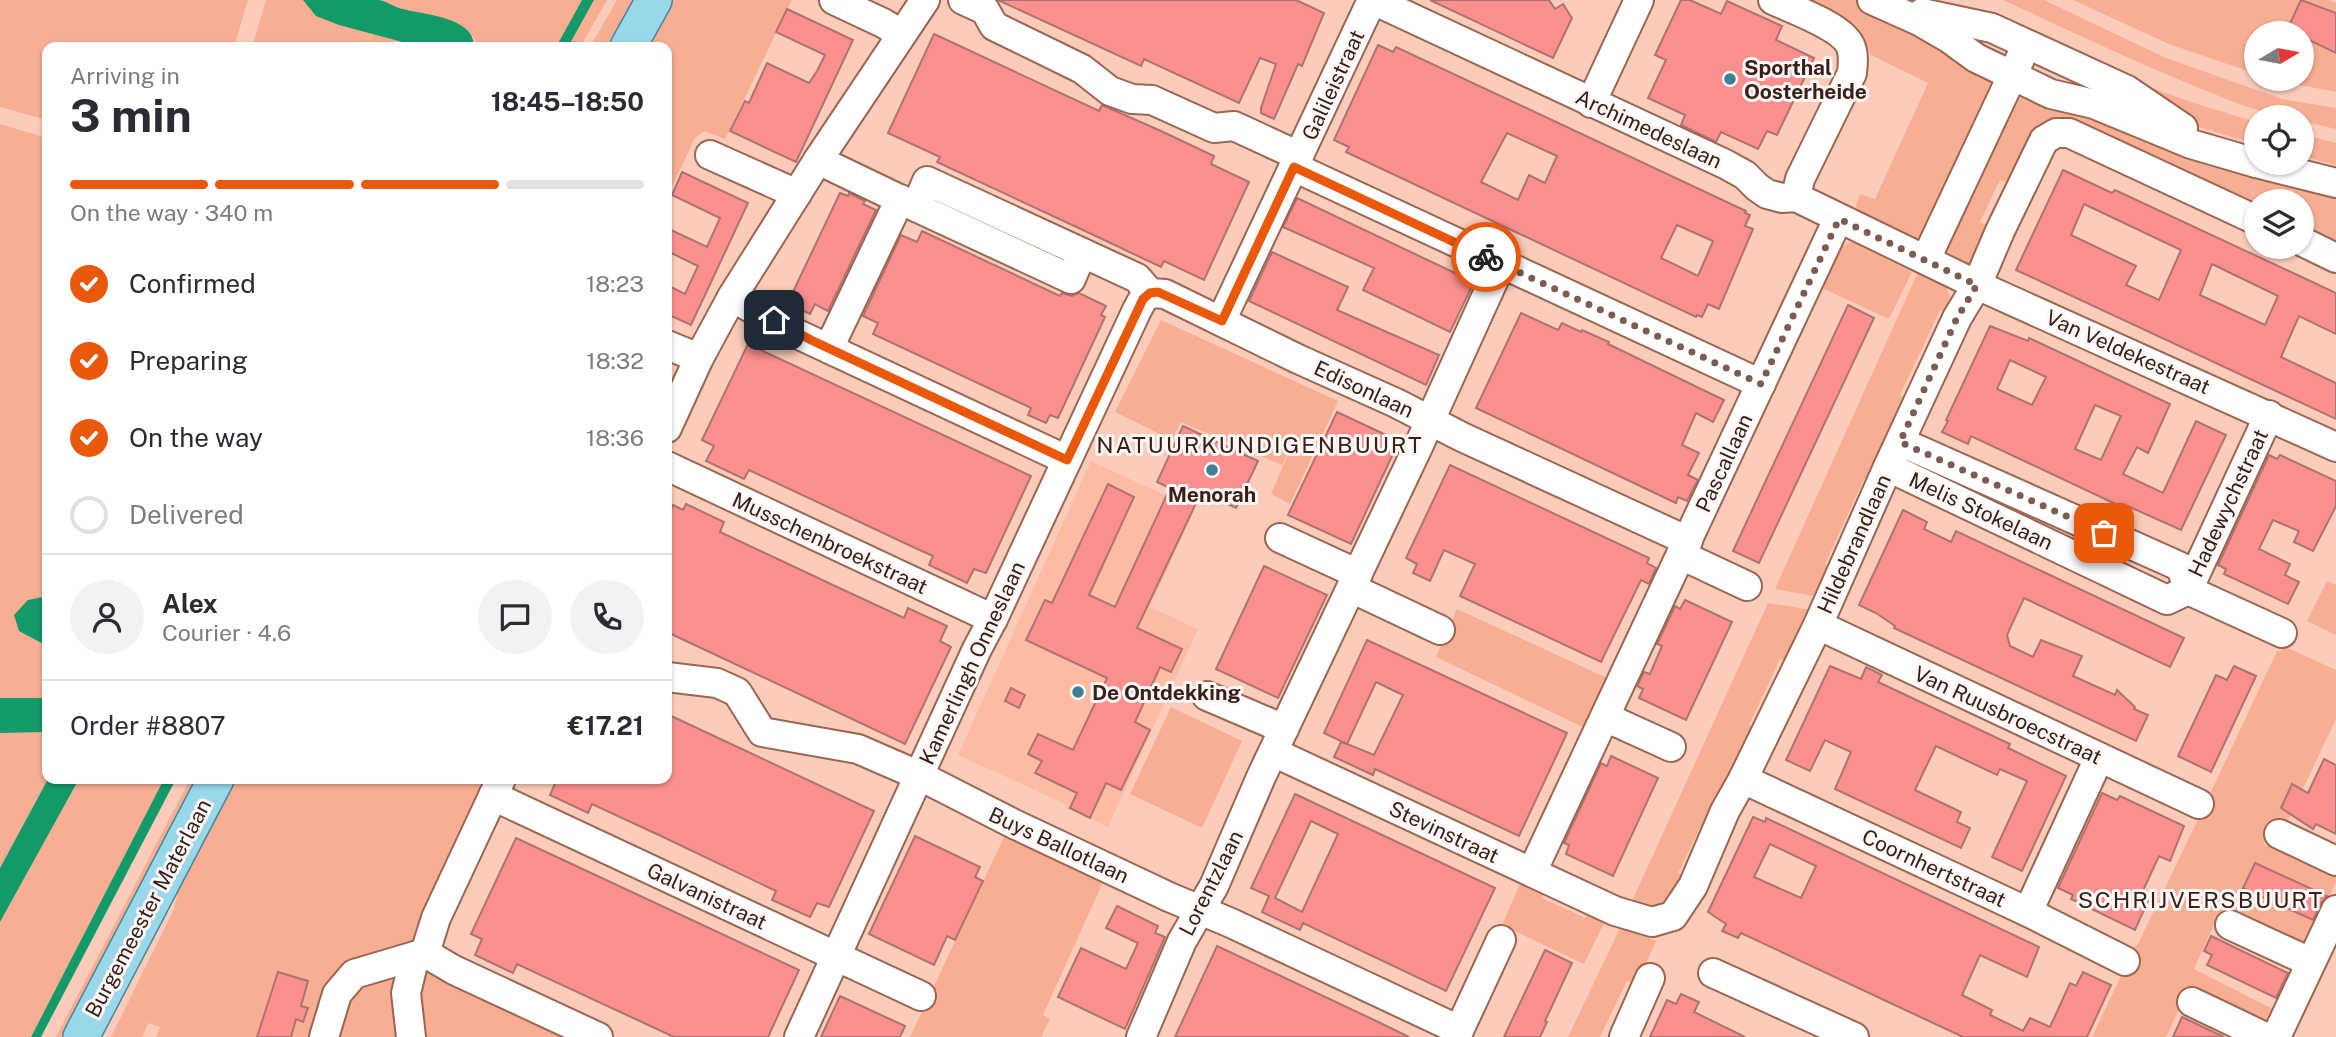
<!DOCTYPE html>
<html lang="en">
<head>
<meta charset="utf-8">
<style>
  :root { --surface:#fff; --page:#f2f2f3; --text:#2b2b33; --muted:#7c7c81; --line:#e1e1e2; --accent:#ea580c }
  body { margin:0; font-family:"Public Sans",sans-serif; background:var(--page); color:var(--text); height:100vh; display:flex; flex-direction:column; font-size:26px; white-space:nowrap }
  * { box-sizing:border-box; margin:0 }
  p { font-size:23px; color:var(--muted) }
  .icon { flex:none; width:38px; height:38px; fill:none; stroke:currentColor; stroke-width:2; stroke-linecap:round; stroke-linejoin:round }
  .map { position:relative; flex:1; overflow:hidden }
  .panel { position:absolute; left:42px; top:42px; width:630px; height:742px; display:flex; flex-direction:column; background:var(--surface); border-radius:14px; box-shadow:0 2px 5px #0004 }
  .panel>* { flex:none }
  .needle { width:46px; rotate:80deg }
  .fabs { position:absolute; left:2244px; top:21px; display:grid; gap:14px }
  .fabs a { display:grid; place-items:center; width:70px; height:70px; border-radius:50%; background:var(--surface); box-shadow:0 2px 5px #0004; font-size:35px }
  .pin { position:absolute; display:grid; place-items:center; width:60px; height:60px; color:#fff; margin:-30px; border-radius:14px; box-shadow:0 4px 10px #0006 }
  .courier { position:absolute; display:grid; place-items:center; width:70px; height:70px; margin:-35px; border:5px solid #ea580c; border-radius:50%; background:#fff; color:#222; box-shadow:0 2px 9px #0007 }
  .head em { font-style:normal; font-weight:700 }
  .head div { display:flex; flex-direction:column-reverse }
  .head { display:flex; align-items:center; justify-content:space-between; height:119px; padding:0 28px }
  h1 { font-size:46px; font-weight:700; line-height:52px }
  .bar { display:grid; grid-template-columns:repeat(4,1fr); gap:10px 7px; align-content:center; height:84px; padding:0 28px }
  .bar i { height:9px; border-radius:5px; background:var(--line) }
  .bar .active { background:var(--accent) }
  .bar p { grid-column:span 4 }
  .line { display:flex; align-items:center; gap:18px; padding:0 28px; border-top:2px solid var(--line) }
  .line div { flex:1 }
  .round { display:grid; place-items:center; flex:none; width:74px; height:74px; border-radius:37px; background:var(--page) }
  ol { padding:0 28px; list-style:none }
  li { display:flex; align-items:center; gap:21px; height:77px }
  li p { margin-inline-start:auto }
  li .icon { padding:7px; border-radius:50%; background:var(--accent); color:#fff; stroke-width:4 }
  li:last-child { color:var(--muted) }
  li i { width:38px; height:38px; border:4px solid var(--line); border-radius:50% }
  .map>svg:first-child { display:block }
  .built { fill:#febba3 }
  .green { fill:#f7ae93 }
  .water { fill:#149a69 }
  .building { fill:#fb8f8e; stroke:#ae7371; stroke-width:2; fill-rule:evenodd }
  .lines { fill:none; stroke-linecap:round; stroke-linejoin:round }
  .minor-casing { stroke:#9a6551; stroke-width:32 }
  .major-casing { stroke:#4a8698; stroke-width:38 }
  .minor { stroke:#fff; stroke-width:28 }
  .major { stroke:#99d7eb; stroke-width:35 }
  .done { stroke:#7b5c51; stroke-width:7; stroke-dasharray:0 12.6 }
  .route { stroke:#ea580c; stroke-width:9 }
  .poi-dot { fill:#3f7f93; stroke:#fef7f5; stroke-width:2.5 }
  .labels { text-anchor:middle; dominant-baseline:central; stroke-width:6; stroke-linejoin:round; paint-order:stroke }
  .poi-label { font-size:21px; font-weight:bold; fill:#362018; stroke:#fef7f5; text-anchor:start }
  .street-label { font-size:21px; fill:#362018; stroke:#fef7f5 }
  .neighbourhood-label { font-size:23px; letter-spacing:2px; fill:#362018; stroke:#fef7f5 }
</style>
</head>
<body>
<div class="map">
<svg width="2336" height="1037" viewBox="0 0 2336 1037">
  <rect width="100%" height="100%" fill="#fcccba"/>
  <polygon class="built" points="1091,461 1195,509 1150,607 1198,629 1108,827 1066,808 1067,805 958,755"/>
  <g class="green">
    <polygon points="0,0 248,0 234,47 47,47 47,120 0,107"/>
    <polygon points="266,0 303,0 339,25 421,47 252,47"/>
    <polygon points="381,0 582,0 556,47 474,47 475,39 457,23 398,8"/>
    <polygon points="594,0 607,0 580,47 568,47"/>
    <polygon points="617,0 644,0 617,47 590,47"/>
    <polygon points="665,0 792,0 725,139 704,131 695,138 667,197 667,47 638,47"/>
    <polygon points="1804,0 1854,0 1926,32 2000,77 1920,243 1857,214 1856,205 1860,194 1875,199 1928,83 1871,55 1859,28"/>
    <path d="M2003 0H2044L2166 58 2282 99 2336 108V129L2301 121V117C2265 117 2232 101 2199 88 2133 61 2068 30 2003 0Z"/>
    <polygon points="2073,0 2330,0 2336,3 2336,92 2270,79 2301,79 2301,33 2256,33 2256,74 2169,44"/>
    <path d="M2047 39C2076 51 2103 67 2131 79 2172 97 2213 109 2256 122V144L2185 123Z"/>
    <polygon points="2036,93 2336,187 2336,247 2301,232 2301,201 2256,201 2256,211 2059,120 2012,185 2000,180 1980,222 1992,228 1977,261 1967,267 1945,256 1943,245 2013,99"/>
    <polygon points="0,124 47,138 47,596 28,600 19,631 47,646 47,698 0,698"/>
    <polygon points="2301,134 2336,143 2336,165 2301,156"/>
    <polygon points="1852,242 1912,272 1889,319 1820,287 1842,246"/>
    <path d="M1918 272C1941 281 1955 285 1949 313L1940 310 1900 395 1911 402 1873 482 1864 479 1825 564 1832 567 1818 597 1775 589Z"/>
    <polygon points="1161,320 1338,401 1290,504 1271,494 1291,447 1282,465 1181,422 1172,440 1115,412"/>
    <polygon points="2327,581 2336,585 2336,635 2307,621"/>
    <polygon points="1768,603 1812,610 1788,661 1780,659 1749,725 1757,728 1718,808 1711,805 1678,873 1686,877 1666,919 1627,912"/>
    <polygon points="1457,609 1609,679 1585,728 1436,657"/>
    <polygon points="2283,646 2336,670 2336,719 2283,831 2272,825 2263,844 2325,873 2332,866 2336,868 2336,882 2304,951 2219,913 2194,969 2275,1010 2269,1031 2186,995 2166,1037 2092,1037 2120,978 2119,970 2129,948 2137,946 2200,815 2118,755 2210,794 2277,651 2280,652"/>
    <polygon points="1171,707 1242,741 1202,828 1130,794"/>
    <polygon points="47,732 48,779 0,868 0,733"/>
    <polygon points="79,779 164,779 31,1037 0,1037 0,922"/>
    <polygon points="190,779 205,779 69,1037 56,1037"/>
    <polygon points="227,779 488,779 419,955 589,1037 156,1037 160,1027 148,1023 142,1037 111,1037 174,909 188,849"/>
    <polygon points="1005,835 1104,880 1043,1015 1050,1019 1041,1037 910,1037"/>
    <polygon points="1522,879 1545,890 1542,898 1585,918 1589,911 1606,919 1584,964 1502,925"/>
    <polygon points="1621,926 1656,941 1637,984 1627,981 1600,1037 1568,1037"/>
  </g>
  <g class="water">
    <path d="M303 0C328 0 354 0 379 0 387 1 392 6 399 8 422 15 475 16 474 47H421L339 25 316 16Z"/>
    <polygon points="582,0 594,0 568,47 556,47"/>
    <polygon points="47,596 47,646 19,631 14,615 28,600"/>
    <polygon points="0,698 47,698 47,732 0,733"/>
    <polygon points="48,779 79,779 0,922 0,868"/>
    <polygon points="164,779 176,779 41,1037 31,1037"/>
  </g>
  <g class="building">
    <polygon points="998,0 1296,0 1324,13 1302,66 1298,64 1274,119 1261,113 1261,108 1276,64 1260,58 1239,103 1144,59 1141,66"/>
    <polygon points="1430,0 1549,0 1555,9 1563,4 1572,18 1553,58"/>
    <polygon points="1681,0 1690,0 1721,14 1727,1 1782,26 1776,40 1814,58 1777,135 1767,131 1758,149 1721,132 1716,142 1681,125 1685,115 1648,98 1666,60 1655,55"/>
    <polygon points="2301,0 2336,13 2336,53 2301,36 2301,33 2287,30"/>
    <polygon points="787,9 853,40 796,162 730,131 745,101 749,103 767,63 809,83 817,71 825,55 776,32"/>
    <polygon points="934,34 1099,111 1102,105 1161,131 1214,156 1211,164 1249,182 1204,280 1164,261 1161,267 1100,238 937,162 940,157 888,133"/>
    <path d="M1378 45 1393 52 1396 47 1746 211 1745 213 1750 215 1745 226 1753 229 1719 309 1708 304 1702 317 1697 315 1696 317 1346 152 1349 147 1334 140ZM1507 133 1557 156 1545 183 1529 175 1518 200 1481 182ZM1677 225 1713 241 1698 276 1661 258Z"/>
    <path d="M2063 170 2112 193 2115 190 2336 293V334L2299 316 2281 357 2336 383V419L2016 270ZM2084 204 2181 250 2159 300 2126 285 2136 266 2071 235ZM2212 264 2278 296 2265 325 2200 295Z"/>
    <polygon points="682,172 748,203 691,325 667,314 667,285 685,294 698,266 667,251 667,228 707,247 720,218 672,195"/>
    <polygon points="840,193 848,196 849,193 865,201 863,204 876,210 828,311 815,304 810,314 804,311 799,312 797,307 791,305 795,295 792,294"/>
    <polygon points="1297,198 1474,282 1450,332 1363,290 1374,268 1283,227"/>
    <polygon points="922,231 1060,296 1062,293 1072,296 1079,293 1106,306 1101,315 1105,317 1058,418 1050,415 1046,423 1028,415 1031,408 873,334 878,323 863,316 901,235 917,242"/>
    <polygon points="1272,252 1348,287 1337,310 1439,355 1426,385 1249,301"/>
    <polygon points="1848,305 1874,318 1759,563 1733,551"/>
    <polygon points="1521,313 1558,330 1562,323 1581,332 1582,330 1609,342 1608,344 1724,400 1713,422 1696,413 1682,445 1699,453 1688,475 1698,480 1687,501 1678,497 1676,503 1476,408"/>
    <path d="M1990 326 2028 341 2029 338 2170 404 2148 453 2137 447 2123 474 2163 493 2196 421 2226 435 2181 530 2123 504 2122 507 1971 436 1968 444 1942 432 1948 421 1946 420ZM2010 360 2046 377 2032 405 1997 389ZM2095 405 2121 416 2101 460 2075 449Z"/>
    <polygon points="748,344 1031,476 986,573 974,569 967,583 929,565 933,556 913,547 749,470 744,479 706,461 714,446 702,440"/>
    <polygon points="1337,412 1399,441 1351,544 1288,515"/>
    <polygon points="1183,426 1258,461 1236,508 1208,495 1204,504 1197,501 1137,628 1182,649 1171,672 1160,667 1135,722 1150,730 1121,790 1106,783 1090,818 1070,808 1077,793 1035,773 1042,761 1028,754 1038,734 1073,750 1107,678 1026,640 1045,600 1052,603 1108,484 1134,497 1089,595 1115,607 1170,488 1157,482"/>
    <polygon points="2269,455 2277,459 2280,455 2336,481 2336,506 2313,551 2294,542 2299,531 2273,520 2259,549 2290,564 2285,575 2299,582 2288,604 2224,574 2226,569 2218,565"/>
    <polygon points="1450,465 1649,558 1647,563 1656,568 1649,584 1641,580 1601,662 1460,596 1475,564 1444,550 1430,581 1413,573 1417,564 1406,558"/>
    <polygon points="686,504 724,522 720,532 835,586 904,618 908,608 947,626 940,641 951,647 905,744 667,632 667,520 673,505 683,510"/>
    <polygon points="1903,510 1927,522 1924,529 1951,542 1956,531 2184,638 2170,667 2024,598 2007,635 2010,646 2033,657 2041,640 2082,656 2073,676 2115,695 2117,690 2135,707 2134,709 2148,715 2136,741 1894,628 1895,626 1876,613 1859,605"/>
    <polygon points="1264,566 1327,595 1278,698 1216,669"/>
    <polygon points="1685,600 1732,622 1686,720 1639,698 1643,689 1637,686 1644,672 1650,674 1662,646 1657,644 1675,606 1680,609"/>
    <path d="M1367 640 1567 733 1519 836 1375 769 1373 775 1334 757 1341 742 1347 744 1324 733ZM1376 682 1403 695 1374 755 1347 744Z"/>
    <polygon points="1830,666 1861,679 1866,667 1882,675 1878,682 2010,744 2008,748 2066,776 2022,871 1992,857 2027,781 2000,769 1997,775 1936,746 1915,790 1961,812 1957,822 1970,828 1961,848 1835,789 1851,752 1825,740 1810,771 1786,760"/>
    <polygon points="2234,666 2256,676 2211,772 2178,756 2216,675 2227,680"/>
    <polygon points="1011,688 1025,695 1019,708 1005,701"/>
    <polygon points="667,714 874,811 829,907 817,903 810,917 772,900 776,891 661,836 592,804 588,813 550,795 557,779 667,779"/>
    <polygon points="1611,756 1658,778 1613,876 1566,854 1569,845 1564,843 1601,763 1607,766"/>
    <polygon points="2324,759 2336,765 2336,834 2316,824 2313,829 2281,808 2292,784 2308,793"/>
    <polygon points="2102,793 2117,800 2120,796 2184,826 2170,861 2159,856 2140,897 2148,901 2135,930 2071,899 2073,895 2058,888"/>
    <path d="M1295 794 1495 888 1446 991 1303 923 1300 930 1262 912 1269 896 1251 888ZM1311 821 1338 834 1302 912 1275 898Z"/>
    <path d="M1753 817 1765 822 1766 818 2039 947 2027 977 1980 955 1962 995 1992 1010 1990 1015 2023 1031 2030 1018 2050 1027 2070 983 2076 986 2083 972 2111 985 2087 1037H1963L1741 933 1738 938 1722 931 1726 924 1708 912ZM1770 844 1816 866 1801 898 1754 877Z"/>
    <polygon points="915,836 980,867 975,877 983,881 955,940 947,936 934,965 869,934"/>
    <polygon points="516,838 799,970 768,1037 674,1037 517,964 513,973 475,955 482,939 471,934"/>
    <polygon points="2255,863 2327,896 2321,903 2313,920 2243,888"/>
    <polygon points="1117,906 1158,926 1155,933 1165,937 1125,1029 1058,997 1081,948 1126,969 1138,943 1106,928"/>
    <polygon points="2211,936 2288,973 2276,998 2207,965 2212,955 2204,951"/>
    <polygon points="1217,946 1372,1019 1409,1037 1175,1037"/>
    <polygon points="1545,950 1572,963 1545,1021 1547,1022 1540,1037 1504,1037"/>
    <polygon points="278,972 308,981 301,1006 308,1008 303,1022 296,1019 291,1037 257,1037"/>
    <polygon points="1681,994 1699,1002 1694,1012 1745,1037 1650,1037 1667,1000 1676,1004"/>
    <polygon points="840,996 905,1026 900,1037 821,1037"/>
    <polygon points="2182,1017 2224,1037 2173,1037"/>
  </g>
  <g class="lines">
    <defs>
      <g id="minor">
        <polyline points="834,0 883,23 901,34"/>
        <polyline points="963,0 985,10 994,26 1082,69 1110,91 1132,99 1152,100 1214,128 1234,126 1299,156"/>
        <polyline points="1373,0 1725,164 1745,175 1757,187 1767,194 1782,198 1796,197 1977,285 2336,447"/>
        <path d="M1773 0C1792 9 1841 26 1850 45 1854 53 1853 64 1852 73L1800 179 1796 197"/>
        <polyline points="1872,0 1919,21 1950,39 1976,58 2051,94 2094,104 2191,144 2256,163"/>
        <polyline points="1922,13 1992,28 2127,90 2183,128"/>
        <polyline points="1591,103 1639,0"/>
        <polyline points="710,155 797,194"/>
        <polyline points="818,160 916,207 927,181 1137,278 1150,293 1165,294 1298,359 1396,403 1462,437 1688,541"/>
        <polyline points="2256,163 2336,183"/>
        <polyline points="1294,167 1761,384"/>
        <polyline points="916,207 1071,279 1082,253"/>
        <polyline points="2301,241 2336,258"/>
        <polyline points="1926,259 2020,59"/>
        <polyline points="732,297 793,332 1067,460"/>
        <polyline points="1221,321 1372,0"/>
        <polyline points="667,345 699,358"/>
        <polyline points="829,348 900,199"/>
        <polyline points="667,428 699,358 732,297 818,160 925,0"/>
        <polyline points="1901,442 2181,567 2188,590 2282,633"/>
        <polyline points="667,466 993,619"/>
        <polyline points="1888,467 2167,600 2188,590"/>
        <polyline points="1280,538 1358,574"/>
        <polyline points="1681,555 1747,586"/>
        <polyline points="1351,588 1440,630"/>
        <polyline points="2188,590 2269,415"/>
        <polyline points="1818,625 2199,804"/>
        <polyline points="667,677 717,683 737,692 762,732 858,749 920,776 1014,824 1169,897 1231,923 1459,1030"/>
        <polyline points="1207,696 1284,729"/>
        <polyline points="1605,717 1671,747"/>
        <polyline points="1273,752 1615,911 1652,922 1673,916 1693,886 1725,811 1743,779 1818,625 1888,467 1957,318 1977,285 2000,231 2044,140 2056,133 2069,133 2256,220"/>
        <polyline points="1743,779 2028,912 2125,961"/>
        <polyline points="493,796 921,996"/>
        <polyline points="2279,834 2336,861"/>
        <polyline points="1532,872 1838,219"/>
        <polyline points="2028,912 2099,758"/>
        <polyline points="2230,925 2310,962"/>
        <polyline points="425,953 454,970 598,1037"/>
        <polyline points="1713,973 1854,1037"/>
        <polyline points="2192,1002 2265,1037"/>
        <polyline points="324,1037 337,994 354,974 425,953 436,918 501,779"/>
        <polyline points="411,1037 406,993 415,956"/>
        <polyline points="799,1037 977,649 993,619 1137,310 1143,299 1150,293"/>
        <polyline points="1141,1037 1182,941 1214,886 1261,777 1418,447 1501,264"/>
        <polyline points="1456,1037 1501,940"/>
        <polyline points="1624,1037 1650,978"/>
        <polyline points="2276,1037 2336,910"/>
      </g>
      <g id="major">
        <polyline points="628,47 654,0"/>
        <polyline points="81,1037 216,779"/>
      </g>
    </defs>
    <use href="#minor" class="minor-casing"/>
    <use href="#major" class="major-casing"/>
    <use href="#minor" class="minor"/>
    <use href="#major" class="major"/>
  </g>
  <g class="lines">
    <polyline class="done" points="1486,257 1761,384 1839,219 1977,285 1957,318 1900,442 2104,533"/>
    <polyline class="route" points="774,320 811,340 1067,460 1143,299 1150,293 1158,292 1222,321 1294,167 1486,257"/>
  </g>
  <g class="poi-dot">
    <circle cx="1730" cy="79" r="7"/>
    <circle cx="1212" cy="470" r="7"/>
    <circle cx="1078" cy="692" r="7"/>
  </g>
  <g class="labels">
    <g class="poi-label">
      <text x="1744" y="67">Sporthal<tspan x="1744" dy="24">Oosterheide</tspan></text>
      <text x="1212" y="494" text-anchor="middle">Menorah</text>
      <text x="1092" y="692">De Ontdekking</text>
    </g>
    <g class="street-label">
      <text transform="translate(1333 85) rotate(-65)">Galileistraat</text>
      <text transform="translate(1649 129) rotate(25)">Archimedeslaan</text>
      <text transform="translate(2128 352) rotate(24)">Van Veldekestraat</text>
      <text transform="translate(1364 389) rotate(25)">Edisonlaan</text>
      <text transform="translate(1724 463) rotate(-65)">Pascallaan</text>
      <text transform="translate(2228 503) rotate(-65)">Hadewychstraat</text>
      <text transform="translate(1981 511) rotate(25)">Melis Stokelaan</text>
      <text transform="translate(830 543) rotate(25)">Musschenbroekstraat</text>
      <text transform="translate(1854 544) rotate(-66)">Hildebrandlaan</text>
      <text transform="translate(972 663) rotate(-65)">Kamerlingh Onneslaan</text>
      <text transform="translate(2008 715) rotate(25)">Van Ruusbroecstraat</text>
      <text transform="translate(1444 832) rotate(25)">Stevinstraat</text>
      <text transform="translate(1059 845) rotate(25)">Buys Ballotlaan</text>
      <text transform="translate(1934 868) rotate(25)">Coornhertstraat</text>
      <text transform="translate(1211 883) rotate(-63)">Lorentzlaan</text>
      <text transform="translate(707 896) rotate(25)">Galvanistraat</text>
      <text transform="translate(148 908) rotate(-62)">Burgemeester Materlaan</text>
    </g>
    <g class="neighbourhood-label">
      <text x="1260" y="444">NATUURKUNDIGENBUURT</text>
      <text x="2201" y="899">SCHRIJVERSBUURT</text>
    </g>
  </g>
</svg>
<div class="fabs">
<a><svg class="needle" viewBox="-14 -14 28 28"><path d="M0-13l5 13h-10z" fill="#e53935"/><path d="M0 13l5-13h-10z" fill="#7c7c81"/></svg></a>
<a><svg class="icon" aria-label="locate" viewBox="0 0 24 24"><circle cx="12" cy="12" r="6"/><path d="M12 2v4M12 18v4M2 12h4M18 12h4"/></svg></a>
<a><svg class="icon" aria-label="layers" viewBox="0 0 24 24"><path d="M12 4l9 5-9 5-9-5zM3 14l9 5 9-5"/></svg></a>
</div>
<div class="pin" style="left:2104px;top:533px;background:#ea580c"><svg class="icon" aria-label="bag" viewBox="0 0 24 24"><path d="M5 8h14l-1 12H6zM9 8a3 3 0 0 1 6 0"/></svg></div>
<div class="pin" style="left:774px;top:320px;background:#1f2937"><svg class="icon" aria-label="home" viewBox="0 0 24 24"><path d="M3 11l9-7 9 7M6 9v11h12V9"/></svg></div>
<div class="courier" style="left:1486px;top:257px"><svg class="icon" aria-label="bike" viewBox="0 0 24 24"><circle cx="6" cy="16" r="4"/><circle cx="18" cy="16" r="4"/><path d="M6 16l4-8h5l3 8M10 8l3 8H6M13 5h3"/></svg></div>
<section class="panel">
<div class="head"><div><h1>3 min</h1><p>Arriving in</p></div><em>18:45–18:50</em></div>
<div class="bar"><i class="active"></i><i class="active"></i><i class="active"></i><i></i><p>On the way · 340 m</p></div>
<ol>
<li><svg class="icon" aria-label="check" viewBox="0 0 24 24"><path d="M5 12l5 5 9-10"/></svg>Confirmed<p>18:23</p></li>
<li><svg class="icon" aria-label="check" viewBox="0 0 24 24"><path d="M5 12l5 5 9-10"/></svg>Preparing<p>18:32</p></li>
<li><svg class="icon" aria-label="check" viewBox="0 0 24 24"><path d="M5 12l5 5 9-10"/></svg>On the way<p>18:36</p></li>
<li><i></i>Delivered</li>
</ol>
<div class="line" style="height:126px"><a class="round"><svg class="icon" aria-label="person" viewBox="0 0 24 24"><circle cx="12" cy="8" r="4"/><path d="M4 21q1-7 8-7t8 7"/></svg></a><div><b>Alex</b><p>Courier · 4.6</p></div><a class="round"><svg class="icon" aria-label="chat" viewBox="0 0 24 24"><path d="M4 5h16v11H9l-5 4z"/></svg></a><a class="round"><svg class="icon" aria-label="phone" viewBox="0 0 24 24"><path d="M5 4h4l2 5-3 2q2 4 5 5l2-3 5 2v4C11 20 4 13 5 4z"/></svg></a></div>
<div class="line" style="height:91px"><div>Order #8807</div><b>€17.21</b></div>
</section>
</div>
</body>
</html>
